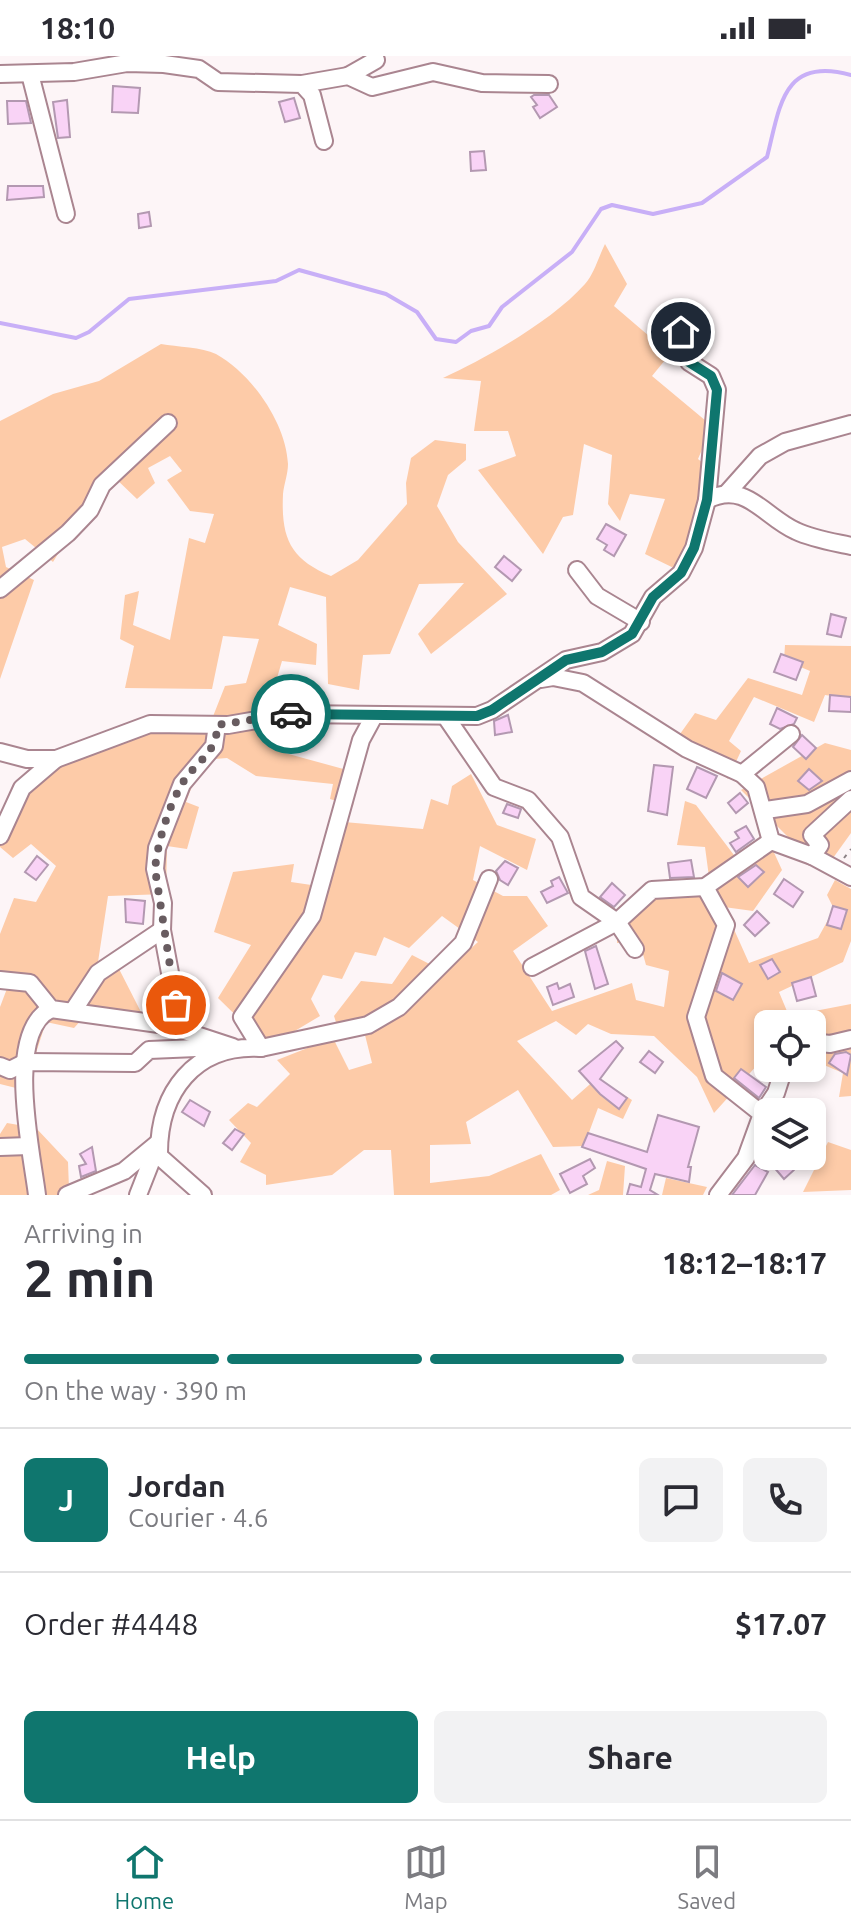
<!DOCTYPE html>
<html lang="en">
<head>
<meta charset="utf-8">
<style>
  :root { --surface:#fff; --page:#f2f2f3; --text:#2b2b33; --muted:#7c7c81; --line:#e1e1e2; --accent:#0f766e }
  body { margin:0; font-family:Ubuntu,sans-serif; background:var(--page); color:var(--text); height:100vh; display:flex; flex-direction:column; font-size:30px; white-space:nowrap }
  * { box-sizing:border-box; margin:0 }
  p { font-size:26px; color:var(--muted) }
  .icon { flex:none; width:44px; height:44px; fill:none; stroke:currentColor; stroke-width:2; stroke-linecap:round; stroke-linejoin:round }
  .map { position:relative; height:1139px; overflow:hidden }
  .details { display:flex; flex-direction:column; background:var(--surface); flex:1 }
  .details>* { flex:none }
  .buttons { position:absolute; left:754px; top:954px; display:grid; gap:16px }
  .buttons a { display:grid; place-items:center; width:72px; height:72px; border-radius:12px; background:var(--surface); box-shadow:0 4px 12px #0003; font-size:40px }
  .pin { position:absolute; display:grid; place-items:center; width:68px; height:68px; color:#fff; margin:-34px; border:4px solid #fff; border-radius:50%; box-shadow:0 2px 8px #0007 }
  .courier { position:absolute; display:grid; place-items:center; width:80px; height:80px; margin:-40px; border:6px solid #0f766e; border-radius:50%; background:#fff; color:#222; box-shadow:0 2px 10px #0007 }
  .overview em { font-style:normal; font-weight:700 }
  .overview div { display:flex; flex-direction:column-reverse }
  .overview { display:flex; align-items:center; justify-content:space-between; height:136px; padding:0 24px }
  h1 { font-size:52px; font-weight:700; line-height:60px }
  .bar { display:grid; grid-template-columns:repeat(4,1fr); gap:12px 8px; align-content:center; height:96px; padding:0 24px }
  .bar i { height:10px; border-radius:6px; background:var(--line) }
  .bar .selected { background:var(--accent) }
  .bar p { grid-column:span 4 }
  .line { display:flex; align-items:center; gap:20px; padding:0 24px; border-top:2px solid var(--line) }
  .line div { flex:1 }
  .round { display:grid; place-items:center; flex:none; width:84px; height:84px; border-radius:12px; background:var(--page) }
  .primary-button { display:flex; gap:16px; margin-top:auto; padding:16px 24px }
  .primary-button a { flex:1; height:92px; border-radius:12px; background:var(--accent); color:#fff; font-size:32px; font-weight:700; line-height:92px; text-align:center }
  .primary-button a+a { background:var(--page); color:var(--text) }
  .status { display:flex; justify-content:space-between; align-items:center; height:56px; padding:0 40px; background:var(--surface); direction:ltr }
  .status svg { height:22px; fill:currentColor }
  .dock { display:flex; justify-content:space-around; align-items:center; height:112px; border-top:2px solid var(--line); background:var(--surface); font-size:22px; color:var(--muted) }
  .dock a { display:grid; justify-items:center; gap:4px }
  .dock .selected { color:var(--accent) }
  .map>svg:first-child { display:block }
  .green { fill:#fdcba8 }
  .lines { fill:none; stroke-linecap:round; stroke-linejoin:round }
  .stream { stroke:#c8aff7; stroke-width:4 }
  .building { fill:#f9d3f6; stroke:#b398b1; stroke-width:2 }
  .minor-casing { stroke:#aa8590; stroke-width:20 }
  .path { stroke:#8c8185; stroke-width:2; stroke-dasharray:4 6; stroke-linecap:butt }
  .minor { stroke:#fff; stroke-width:16 }
  .done { stroke:#685c60; stroke-width:8; stroke-dasharray:0 14.4 }
  .route { stroke:#0f766e; stroke-width:10 }
</style>
</head>
<body>
<div class="status"><b>18:10</b><svg viewBox="0 0 49 12"><path d="M0 12V9h3v3zM5 12V6h3v6zM10 12V3h3v9zM15 12V0h3v12zM26 1h20v11H26zM47 4h2v5h-2z"/></svg></div>
<div class="map">
<svg width="851" height="1139" viewBox="0 0 851 1139">
  <rect width="100%" height="100%" fill="#fdf5f7"/>
  <g class="green">
    <path d="M605 188 627 228 614 250 670 298 652 320 712 370 698 403 713 415 684 517 645 498 665 443 630 438 620 465 608 448 612 399 584 388 573 459 563 461 543 498 478 414 516 400 508 375H474L481 325 443 322C488 301 552 265 585 228 594 218 599 200 605 188Z"/>
    <path d="M161 288C177 291 202 291 216 298 252 318 286 367 288 408 288 418 284 428 283 438 281 482 290 503 331 520L358 504 407 448 406 427 411 402 435 384 466 388V404L448 419 437 450 458 486 507 538 431 598 418 578 464 527 419 528 390 598 363 599 359 634 328 628 326 541 290 531 278 569 317 588 316 609 282 605 272 639 293 644 274 694 358 717 353 750 330 743 333 728 256 720 227 702 202 704 186 746 199 751 187 793 167 790 166 838 108 840 98 906 118 911 142 958 121 966 95 949 74 972 46 966 24 1034 0 1028V951L11 922 0 921V878L14 842 36 846 56 810 31 788 13 802 0 791V761L38 714 145 664 210 668 225 630 246 627 259 583 223 580 212 633 125 632 134 590 120 583 125 539 139 535 133 569 170 584 189 482 205 487 214 458 190 455 167 424 182 415 170 400 148 412 155 427 137 443 113 420 90 445 53 506 25 483 2 491 6 511 34 524 0 623V365L53 338 99 325Z"/>
    <polygon points="785,589 851,590 851,643 825,639 814,666 754,641 729,685 741,695 728,723 680,678 695,657 716,664 748,622 802,639 810,615 784,604"/>
    <polygon points="825,687 851,694 851,777 823,816 741,734"/>
    <polygon points="471,718 497,769 536,783 527,814 480,790 473,824 503,840 527,840 548,870 513,895 552,955 632,927 636,944 664,951 669,915 646,909 639,884 617,887 617,871 647,842 711,836 705,791 677,789 685,745 696,749 743,811 771,790 782,814 753,855 724,851 749,907 818,882 834,853 827,839 835,824 851,833 851,885 843,906 779,936 789,960 851,948 851,1040 839,1041 843,1017 812,1004 812,968 768,968 768,1011 759,1007 714,1057 697,1021 654,980 611,978 588,968 576,979 556,965 517,985 572,1044 597,1022 632,1044 623,1063 598,1052 584,1090 553,1091 518,1034 466,1066 471,1088 430,1089 430,1127 489,1120 541,1098 560,1134 551,1139 394,1139 391,1094 364,1094 332,1119 266,1129 266,1119 240,1106 251,1087 229,1064 248,1047 257,1051 290,1018 277,1004 333,982 349,1014 372,1007 364,975 341,982 334,960 361,925 392,928 412,899 445,916 478,886 442,860 409,892 384,881 376,900 355,896 342,923 323,919 311,943 320,960 268,991 218,942 251,889 214,876 233,816 294,808 291,826 325,831 344,766 423,773 431,743 448,749 452,730"/>
    <polygon points="7,1067 36,1072 68,1106 69,1133 82,1139 0,1139 0,1078"/>
    <polygon points="828,1086 851,1094 851,1134 803,1136"/>
    <polygon points="607,1105 625,1110 623,1139 588,1139 599,1134"/>
    <polygon points="666,1122 707,1131 703,1139 662,1139"/>
  </g>
  <g class="lines">
    <path class="stream" d="M0 267 76 282 89 276 129 243 276 225 299 214 386 238 417 256 436 283 456 286 471 275 489 270 502 251 572 196 601 153 612 149 653 158 702 147 767 101C780 51 782 0 851 19"/>
  </g>
  <g class="building">
    <polygon points="113,30 140,32 138,57 112,56"/>
    <polygon points="534,39 549,39 557,51 540,62 533,51 537,49 531,41"/>
    <polygon points="294,42 300,62 285,66 279,46"/>
    <polygon points="67,44 70,81 58,82 53,46"/>
    <polygon points="7,45 26,45 31,67 8,68"/>
    <polygon points="484,95 486,114 471,115 470,96"/>
    <polygon points="8,130 43,130 44,141 7,144"/>
    <polygon points="149,156 151,170 139,172 138,158"/>
    <polygon points="606,468 626,479 614,500 604,494 607,489 597,483"/>
    <polygon points="504,500 521,514 512,525 495,511"/>
    <polygon points="831,558 846,562 841,581 827,578"/>
    <polygon points="781,598 803,606 796,624 774,616"/>
    <polygon points="830,639 851,641 851,656 829,655"/>
    <polygon points="777,652 797,662 794,668 780,673 770,668"/>
    <polygon points="508,659 512,676 495,679 494,665"/>
    <polygon points="802,679 816,692 806,703 793,691"/>
    <polygon points="654,709 673,711 667,759 648,755"/>
    <polygon points="697,711 717,720 706,742 687,733"/>
    <polygon points="809,713 822,725 809,734 798,725"/>
    <polygon points="740,737 748,747 736,757 728,747"/>
    <polygon points="507,748 521,753 518,762 503,757"/>
    <polygon points="746,770 754,783 736,796 730,787 739,782 735,776"/>
    <polygon points="37,800 48,809 36,824 25,816"/>
    <polygon points="691,804 694,821 670,822 668,807"/>
    <polygon points="505,805 518,812 508,829 500,824 496,815"/>
    <polygon points="756,809 764,816 748,831 738,821"/>
    <polygon points="559,821 568,837 547,847 541,836 553,830 551,825"/>
    <polygon points="784,823 803,836 793,851 774,838"/>
    <polygon points="612,827 625,839 614,851 600,841"/>
    <polygon points="125,843 145,845 143,868 126,866"/>
    <polygon points="833,850 847,854 841,873 827,869"/>
    <polygon points="757,855 769,867 755,880 744,869"/>
    <polygon points="596,890 608,928 595,933 585,895"/>
    <polygon points="772,903 780,916 768,923 760,909"/>
    <polygon points="722,917 742,928 733,944 716,935"/>
    <polygon points="811,921 816,940 797,945 792,927"/>
    <polygon points="557,927 559,933 570,928 574,941 553,949 547,931"/>
    <polygon points="616,985 623,992 600,1023 627,1042 619,1053 600,1038 579,1015"/>
    <polygon points="649,995 663,1006 655,1017 640,1006"/>
    <polygon points="846,996 851,999 847,1019 829,1007 835,998"/>
    <polygon points="741,1013 766,1031 759,1042 734,1022"/>
    <polygon points="190,1044 210,1056 204,1070 182,1056"/>
    <polygon points="658,1059 699,1071 688,1111 691,1111 689,1126 655,1118 650,1134 658,1139 627,1139 630,1128 641,1131 646,1113 582,1091 588,1077 647,1096"/>
    <polygon points="235,1073 244,1078 232,1094 223,1087"/>
    <polygon points="92,1091 96,1115 81,1121 79,1110 86,1108 80,1098"/>
    <polygon points="785,1100 801,1100 794,1114 784,1123 773,1110"/>
    <polygon points="590,1103 595,1112 583,1120 587,1128 570,1137 560,1118"/>
    <polygon points="755,1109 768,1116 755,1139 732,1139"/>
  </g>
  <g class="lines">
    <defs>
      <g id="minor">
        <polyline points="0,18 74,16 127,7 164,8 199,13 218,26 302,28 312,39 324,85"/>
        <polyline points="30,18 66,158"/>
        <polyline points="348,20 376,4"/>
        <polyline points="302,28 348,20 372,31 433,16 482,27 549,28"/>
        <polyline points="727,437 760,400 785,386 851,368"/>
        <path d="M707 444C746 424 764 461 796 475 813 483 833 486 851 490"/>
        <polyline points="577,514 597,540 641,566"/>
        <polyline points="0,533 68,477 90,454 102,429 168,367"/>
        <polyline points="541,623 553,621 583,627 687,693 742,718 756,731 771,785 812,800 851,821"/>
        <polyline points="446,661 494,731 528,744 560,781 581,841 617,866 635,893"/>
        <polyline points="0,696 27,703 56,703 150,668 228,669 292,658 477,660 492,654 566,604 602,596 632,578 653,541 681,517 694,492 707,444 717,334 711,320 689,306 681,276"/>
        <polyline points="742,718 791,678"/>
        <polyline points="766,754 807,748 851,724"/>
        <polyline points="0,780 22,732 56,703"/>
        <polyline points="812,800 820,789 812,779 851,743"/>
        <polyline points="705,831 726,869 696,961 714,1020 762,1058 746,1102 718,1139"/>
        <polyline points="532,911 617,866 652,834 705,831 771,785"/>
        <polyline points="0,924 30,927 51,953 166,969 233,991"/>
        <polyline points="73,955 98,917 162,874"/>
        <polyline points="166,969 176,949 162,874 163,847 155,813 157,792 182,728 214,690 217,669"/>
        <polyline points="812,986 830,988 851,983"/>
        <polyline points="261,992 368,969 399,951 463,887 489,823"/>
        <polyline points="0,1010 10,1014 26,1006 135,1007 149,994 220,991"/>
        <polyline points="762,1058 776,1037 784,1012"/>
        <polyline points="0,1091 29,1090"/>
        <path d="M37 1139C32 1097 4 976 51 953"/>
        <polyline points="67,1139 124,1115 158,1087"/>
        <polyline points="138,1139 158,1088"/>
        <path d="M203 1139 159 1100C158 1036 195 988 261 992L242 961 312 860 361 684 374 660"/>
      </g>
    </defs>
    <use href="#minor" class="minor-casing"/>
    <polyline class="path" points="844,802 851,793"/>
    <use href="#minor" class="minor"/>
  </g>
  <g class="lines">
    <path class="done" d="M176 949 155 813C158 785 168 752 182 728 195 706 218 697 217 669L291 658"/>
    <polyline class="route" points="291,658 477,660 492,654 566,604 602,596 632,578 653,541 681,517 694,492 707,444 717,334 711,320 689,306 681,276"/>
  </g>
</svg>
<div class="buttons">
<a><svg class="icon" aria-label="locate" viewBox="0 0 24 24"><circle cx="12" cy="12" r="6"/><path d="M12 2v4M12 18v4M2 12h4M18 12h4"/></svg></a>
<a><svg class="icon" aria-label="layers" viewBox="0 0 24 24"><path d="M12 4l9 5-9 5-9-5zM3 14l9 5 9-5"/></svg></a>
</div>
<div class="pin" style="left:176px;top:949px;background:#ea580c"><svg class="icon" aria-label="bag" viewBox="0 0 24 24"><path d="M5 8h14l-1 12H6zM9 8a3 3 0 0 1 6 0"/></svg></div>
<div class="pin" style="left:681px;top:276px;background:#1f2937"><svg class="icon" aria-label="home" viewBox="0 0 24 24"><path d="M3 11l9-7 9 7M6 9v11h12V9"/></svg></div>
<div class="courier" style="left:291px;top:658px"><svg class="icon" aria-label="car" viewBox="0 0 24 24"><path d="M5 17H2v-5l4-1 3-4h7l3 4 3 1v5h-3M9 17h6M6 11h13"/><circle cx="7" cy="17" r="2"/><circle cx="17" cy="17" r="2"/></svg></div>
</div>
<section class="details">
<div class="overview"><div><h1>2 min</h1><p>Arriving in</p></div><em>18:12–18:17</em></div>
<div class="bar"><i class="selected"></i><i class="selected"></i><i class="selected"></i><i></i><p>On the way · 390 m</p></div>
<div class="line" style="height:144px"><b class="round" style="background:var(--accent);color:#fff">J</b><div><b>Jordan</b><p>Courier · 4.6</p></div><a class="round"><svg class="icon" aria-label="chat" viewBox="0 0 24 24"><path d="M4 5h16v11H9l-5 4z"/></svg></a><a class="round"><svg class="icon" aria-label="phone" viewBox="0 0 24 24"><path d="M5 4h4l2 5-3 2q2 4 5 5l2-3 5 2v4C11 20 4 13 5 4z"/></svg></a></div>
<div class="line" style="height:104px"><div>Order #4448</div><b>$17.07</b></div>
<div class="primary-button"><a>Help</a><a>Share</a></div>
</section>
<nav class="dock">
<a class="selected"><svg class="icon" aria-label="home" viewBox="0 0 24 24"><path d="M3 11l9-7 9 7M6 9v11h12V9"/></svg>Home</a>
<a><svg class="icon" aria-label="map" viewBox="0 0 24 24"><path d="M3 6l6-2 6 2 6-2v14l-6 2-6-2-6 2zM9 4v14M15 6v14"/></svg>Map</a>
<a><svg class="icon" aria-label="saved" viewBox="0 0 24 24"><path d="M7 4h10v16l-5-4-5 4z"/></svg>Saved</a>
</nav>
</body>
</html>
